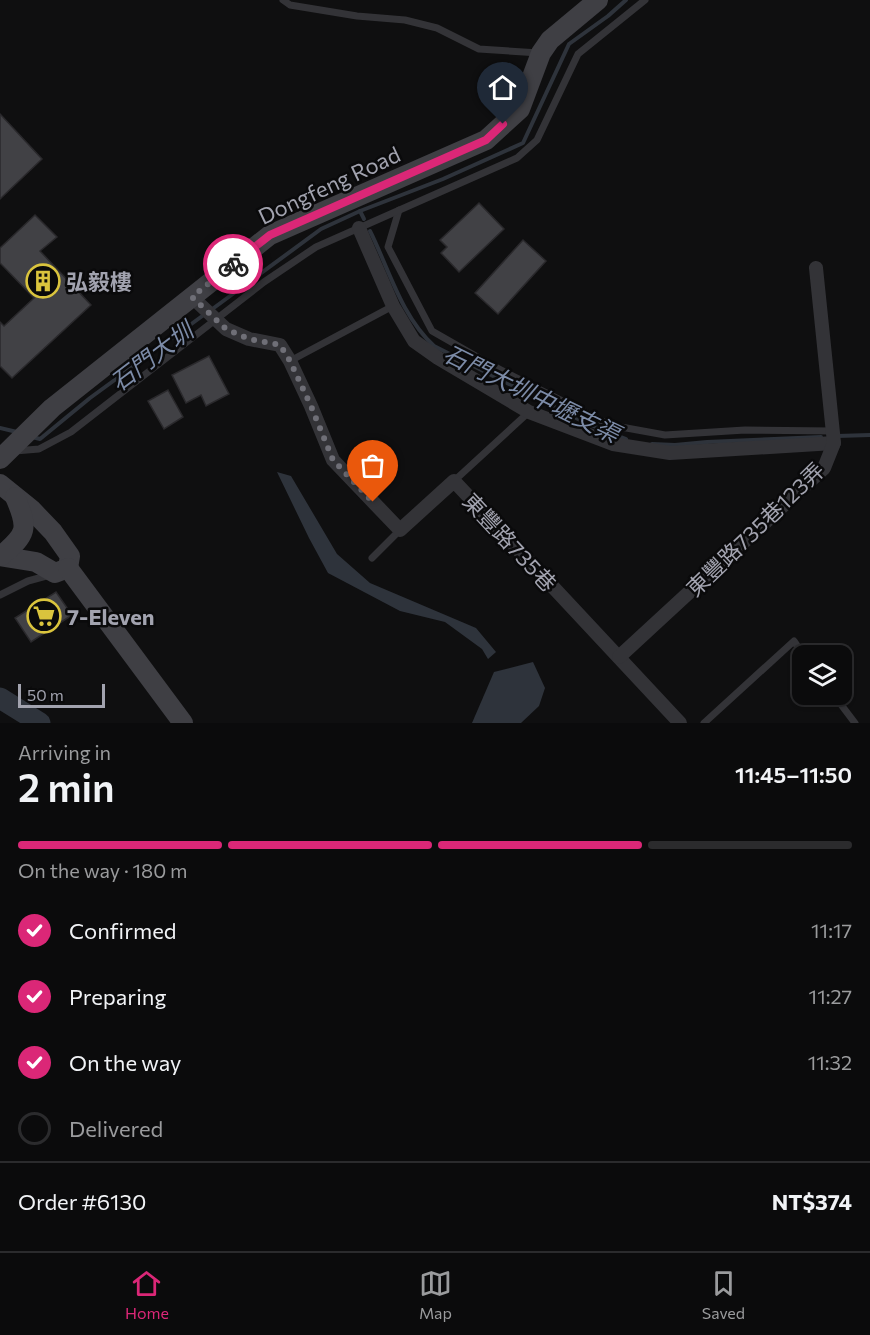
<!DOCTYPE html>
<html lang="en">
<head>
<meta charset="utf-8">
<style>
  :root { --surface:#0b0b0c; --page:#141415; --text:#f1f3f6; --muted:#9a9b9d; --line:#2b2b2d; --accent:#db2777 }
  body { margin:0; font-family:Commissioner,"Noto Sans TC",sans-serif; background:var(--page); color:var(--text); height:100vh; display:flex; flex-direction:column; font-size:22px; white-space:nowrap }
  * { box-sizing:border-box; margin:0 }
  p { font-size:20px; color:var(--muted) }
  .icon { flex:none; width:33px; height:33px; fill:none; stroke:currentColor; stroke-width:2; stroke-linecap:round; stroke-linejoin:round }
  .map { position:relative; height:723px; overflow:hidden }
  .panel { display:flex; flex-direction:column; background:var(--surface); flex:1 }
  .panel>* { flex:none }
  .buttons { position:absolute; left:792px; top:645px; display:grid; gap:12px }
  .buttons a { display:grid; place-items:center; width:60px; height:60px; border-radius:12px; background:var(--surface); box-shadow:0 2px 4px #0004,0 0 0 2px var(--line); font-size:30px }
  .scale { position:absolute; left:18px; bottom:15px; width:87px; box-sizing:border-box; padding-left:6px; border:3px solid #a2a3af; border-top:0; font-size:16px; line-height:21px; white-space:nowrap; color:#a2a3af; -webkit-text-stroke:4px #0a0a0b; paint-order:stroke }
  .pin { position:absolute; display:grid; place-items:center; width:51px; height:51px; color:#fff; margin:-62px -26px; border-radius:50% 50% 50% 0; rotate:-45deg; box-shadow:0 0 6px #0007 }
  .pin .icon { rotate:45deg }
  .courier { position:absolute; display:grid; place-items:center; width:60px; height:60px; margin:-30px; border:4px solid #db2777; border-radius:50%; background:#fff; color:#222; box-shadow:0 2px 8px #0007 }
  .overview em { font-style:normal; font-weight:600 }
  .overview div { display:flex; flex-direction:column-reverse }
  .overview { display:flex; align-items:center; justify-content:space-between; height:102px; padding:0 18px }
  h1 { font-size:39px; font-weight:600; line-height:45px }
  .bar { display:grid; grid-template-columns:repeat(4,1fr); gap:9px 6px; align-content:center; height:72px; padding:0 18px }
  .bar i { height:8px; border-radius:4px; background:var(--line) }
  .bar .on { background:var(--accent) }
  .bar p { grid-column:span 4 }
  .line { display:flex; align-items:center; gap:15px; padding:0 18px; border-top:2px solid var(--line) }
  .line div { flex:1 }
  ol { padding:0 18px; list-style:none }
  li { display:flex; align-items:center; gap:18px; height:66px }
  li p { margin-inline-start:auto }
  li .icon { padding:6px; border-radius:50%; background:var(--accent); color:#fff; stroke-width:4 }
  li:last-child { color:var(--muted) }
  li i { width:33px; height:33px; border:3px solid var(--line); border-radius:50% }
  .tab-bar { display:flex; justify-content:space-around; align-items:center; height:84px; border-top:2px solid var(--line); background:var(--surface); font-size:16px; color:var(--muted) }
  .tab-bar a { display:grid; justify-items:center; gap:3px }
  .tab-bar .on { color:var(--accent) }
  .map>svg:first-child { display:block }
  .water { fill:#2e333b }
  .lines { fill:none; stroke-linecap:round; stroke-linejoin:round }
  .stream { stroke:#2e333b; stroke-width:4 }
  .river { stroke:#2e333b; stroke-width:21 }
  .building { fill:#414145; stroke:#2a292c; stroke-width:1.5 }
  .lane { stroke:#333337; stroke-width:7 }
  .street { stroke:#333337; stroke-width:14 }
  .secondary { stroke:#3f3f44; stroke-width:20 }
  .done { stroke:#6f6f77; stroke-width:6; stroke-dasharray:0 10.8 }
  .route { stroke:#db2777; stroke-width:8 }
  .labels { text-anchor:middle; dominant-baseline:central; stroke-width:5; stroke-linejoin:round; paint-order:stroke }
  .street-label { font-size:22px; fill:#a2a3af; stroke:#0a0a0b }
  .poi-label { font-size:22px; font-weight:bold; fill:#a2a3af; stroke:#0a0a0b; text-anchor:start }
  .water-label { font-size:24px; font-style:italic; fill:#7c8ba7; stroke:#0a0a0b }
</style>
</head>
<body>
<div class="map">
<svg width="870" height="723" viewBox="0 0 870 723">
  <rect width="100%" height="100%" fill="#0f0f10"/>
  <g class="water">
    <polygon points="277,472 291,476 337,554 370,583 476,628 496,652 488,659 482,649 445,622 400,611 328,573 309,538"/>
    <polygon points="533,662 545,688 539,706 521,723 472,723 494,672"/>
  </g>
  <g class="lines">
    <g class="stream">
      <polyline points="360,211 364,219"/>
      <path d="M370 231C389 269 401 316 434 346L588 424 626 439"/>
      <polyline points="211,310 321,229 360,211 443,179 523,143 569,44 608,16 626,0"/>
      <polyline points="0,428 17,432"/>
      <polyline points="837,436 870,435"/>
      <polyline points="32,437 40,439 90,398 205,314"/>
      <polyline points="652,444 675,445 707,442 821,437"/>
    </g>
    <polyline class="river" points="0,698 40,723"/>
  </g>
  <g class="building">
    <polygon points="0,114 42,159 0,199"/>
    <polygon points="479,203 504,229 459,272 441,253 447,247 440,240"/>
    <polygon points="35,215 57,237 40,251 91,305 12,378 0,366 0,322 4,326 34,298 0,263 0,248"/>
    <polygon points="523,240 546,261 498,314 475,293"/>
    <polygon points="209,356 229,394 206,406 201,395 186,403 172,375"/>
    <polygon points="168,390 183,417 164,429 148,401"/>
    <polygon points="56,592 72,615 31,642 15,618"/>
  </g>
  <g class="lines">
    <g class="lane">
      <polyline points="283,0 290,5 357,16 405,20 437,28 479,49 539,53"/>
      <polyline points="399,210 388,247 432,331 495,367 610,425 665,435 745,430 833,431"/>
      <polyline points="290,361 393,306"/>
      <polyline points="15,451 39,449 71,432 264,282 316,247 517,158 537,140 578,54 645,0"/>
      <polyline points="454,481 529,412"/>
      <polyline points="372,558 400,530"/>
      <polyline points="0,595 28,581 50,575"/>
      <polyline points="833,694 855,723"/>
      <polyline points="704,723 794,641 804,656"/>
    </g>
    <g class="street">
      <polyline points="359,228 393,306 414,341 438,358 529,412 613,444 670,453 834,443"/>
      <polyline points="192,297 226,329 249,339 280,345 290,361 311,406 333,460 400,530 454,481 680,723"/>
      <polyline points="619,657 824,468 834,443 816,268"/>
    </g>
    <g class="secondary">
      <polyline points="0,459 52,408 270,235 486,140 520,109 541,53 550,40 598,0"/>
      <polyline points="0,484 31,509 53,532 70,556 68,568"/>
      <polyline points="0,556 36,562 55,573 68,568"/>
      <path d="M1 556C27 534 29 529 15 497"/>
      <polyline points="68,568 183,723"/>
    </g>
  </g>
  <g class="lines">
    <polyline class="done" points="233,264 192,297 226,329 249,339 280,345 290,361 311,406 333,460 373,502"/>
    <polyline class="route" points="233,264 270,235 486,140 503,124"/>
  </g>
  <defs>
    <symbol id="building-ring" viewBox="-11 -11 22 22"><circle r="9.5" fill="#0a0a0b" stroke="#dac43d" stroke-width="1.5"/><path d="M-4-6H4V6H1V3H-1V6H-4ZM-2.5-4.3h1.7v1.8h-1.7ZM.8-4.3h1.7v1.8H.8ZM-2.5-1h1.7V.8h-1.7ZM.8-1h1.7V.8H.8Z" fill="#dac43d"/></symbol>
    <symbol id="supermarket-ring" viewBox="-11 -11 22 22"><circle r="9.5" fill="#0a0a0b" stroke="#dac43d" stroke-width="1.5"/><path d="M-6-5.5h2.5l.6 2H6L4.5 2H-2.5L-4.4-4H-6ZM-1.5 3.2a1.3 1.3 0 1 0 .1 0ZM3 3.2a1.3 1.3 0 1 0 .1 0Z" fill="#dac43d"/></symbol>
  </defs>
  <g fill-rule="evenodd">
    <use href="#building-ring" x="24" y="262" width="38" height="38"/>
    <use href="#supermarket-ring" x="25" y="597" width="38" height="38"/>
  </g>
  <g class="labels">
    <g class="street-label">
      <text transform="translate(329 185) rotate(-25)">Dongfeng Road</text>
      <text transform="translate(755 529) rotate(-44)">東豐路735巷123弄</text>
      <text transform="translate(510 542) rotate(47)">東豐路735巷</text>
    </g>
    <g class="poi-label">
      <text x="66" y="281">弘毅樓</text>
      <text x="67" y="616">7-Eleven</text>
    </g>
    <g class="water-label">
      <text transform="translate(151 356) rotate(-37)">石門大圳</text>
      <text transform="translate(532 393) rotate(26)">石門大圳中壢支渠</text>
    </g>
  </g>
</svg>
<div class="buttons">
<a><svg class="icon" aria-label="layers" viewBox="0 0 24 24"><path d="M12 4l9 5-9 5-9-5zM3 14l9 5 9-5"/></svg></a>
</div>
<div class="scale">50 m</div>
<div class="pin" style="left:373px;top:502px;background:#ea580c"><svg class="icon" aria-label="bag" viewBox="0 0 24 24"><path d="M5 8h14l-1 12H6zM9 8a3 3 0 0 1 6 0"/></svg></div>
<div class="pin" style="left:503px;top:124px;background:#1f2937"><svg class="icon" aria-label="home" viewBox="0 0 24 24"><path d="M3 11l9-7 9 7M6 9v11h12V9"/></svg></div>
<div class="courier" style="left:233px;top:264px"><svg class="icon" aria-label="bike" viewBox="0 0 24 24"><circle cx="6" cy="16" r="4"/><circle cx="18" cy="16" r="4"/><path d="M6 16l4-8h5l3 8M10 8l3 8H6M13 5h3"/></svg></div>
</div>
<section class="panel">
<div class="overview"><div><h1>2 min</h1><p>Arriving in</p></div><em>11:45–11:50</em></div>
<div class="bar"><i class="on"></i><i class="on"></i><i class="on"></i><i></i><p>On the way · 180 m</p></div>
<ol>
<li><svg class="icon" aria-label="check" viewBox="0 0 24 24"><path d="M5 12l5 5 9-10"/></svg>Confirmed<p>11:17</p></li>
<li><svg class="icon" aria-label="check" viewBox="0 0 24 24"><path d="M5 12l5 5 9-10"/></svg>Preparing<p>11:27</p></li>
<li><svg class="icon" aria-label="check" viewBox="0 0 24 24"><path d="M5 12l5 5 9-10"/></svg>On the way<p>11:32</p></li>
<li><i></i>Delivered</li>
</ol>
<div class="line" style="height:78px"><div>Order #6130</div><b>NT$374</b></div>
</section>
<nav class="tab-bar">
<a class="on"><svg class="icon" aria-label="home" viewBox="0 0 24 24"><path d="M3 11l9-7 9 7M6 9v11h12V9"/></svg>Home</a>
<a><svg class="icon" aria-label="map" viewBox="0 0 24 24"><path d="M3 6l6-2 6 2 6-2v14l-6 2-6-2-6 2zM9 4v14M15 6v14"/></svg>Map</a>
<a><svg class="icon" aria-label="saved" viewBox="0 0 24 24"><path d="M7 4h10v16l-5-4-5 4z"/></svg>Saved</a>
</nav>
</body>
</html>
